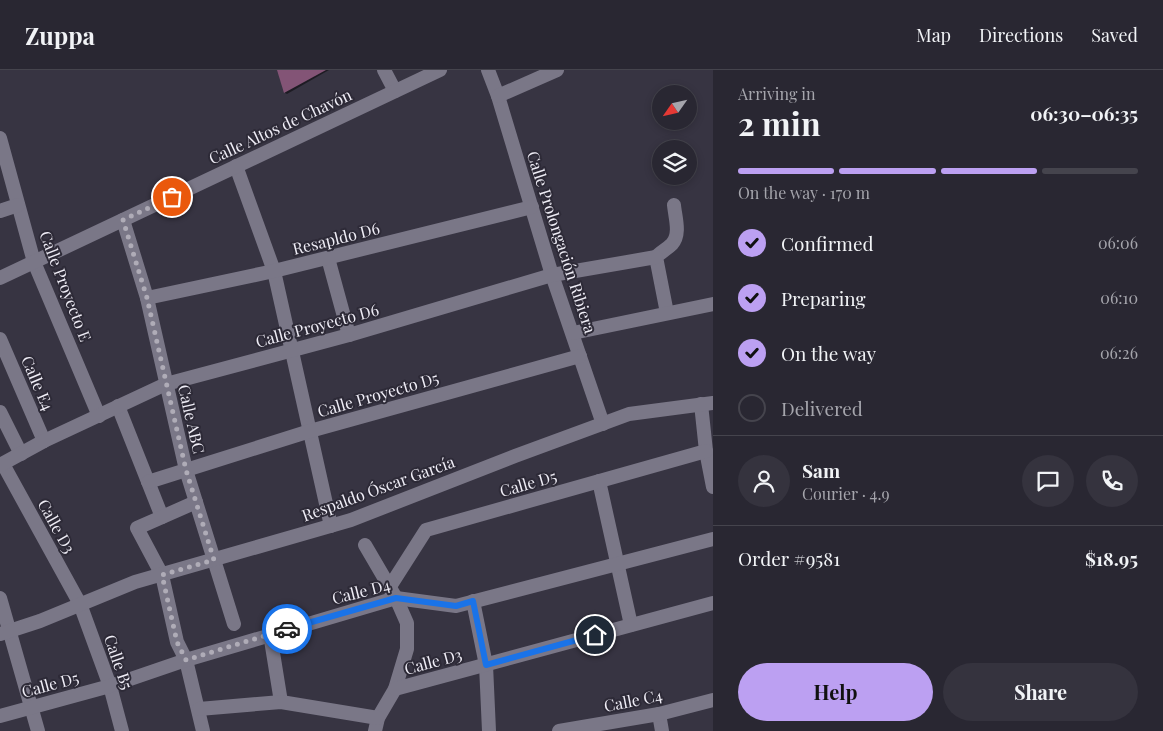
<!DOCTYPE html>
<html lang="en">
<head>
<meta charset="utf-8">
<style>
  :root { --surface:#292732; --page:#35333e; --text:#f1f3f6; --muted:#a5a5ac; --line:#45444d; --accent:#bca0f2 }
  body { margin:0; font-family:"Playfair Display",serif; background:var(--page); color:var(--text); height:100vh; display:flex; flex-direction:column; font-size:19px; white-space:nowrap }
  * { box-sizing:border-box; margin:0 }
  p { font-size:16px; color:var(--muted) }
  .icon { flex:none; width:28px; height:28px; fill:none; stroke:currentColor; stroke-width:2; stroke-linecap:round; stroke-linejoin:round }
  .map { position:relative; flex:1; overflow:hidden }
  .drawer { display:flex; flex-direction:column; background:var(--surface); width:450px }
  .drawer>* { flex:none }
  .needle { width:32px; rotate:236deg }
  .tools { position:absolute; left:652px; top:15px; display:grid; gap:10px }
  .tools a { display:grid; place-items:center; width:45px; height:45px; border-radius:50%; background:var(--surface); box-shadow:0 2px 8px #0003,0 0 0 1px var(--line); font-size:25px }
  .pin { position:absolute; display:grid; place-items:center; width:42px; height:42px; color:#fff; margin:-21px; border:2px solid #fff; border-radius:50%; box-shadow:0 1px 5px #0007 }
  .courier { position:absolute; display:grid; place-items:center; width:50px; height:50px; margin:-25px; border:4px solid #1a73e8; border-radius:50%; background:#fff; color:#222; box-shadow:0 1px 6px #0007 }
  .head em { font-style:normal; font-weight:700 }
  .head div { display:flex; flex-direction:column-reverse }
  .head { display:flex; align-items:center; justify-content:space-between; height:85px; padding:0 25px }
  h1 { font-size:32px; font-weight:700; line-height:38px }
  .bar { display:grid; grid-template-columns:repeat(4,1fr); gap:8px 5px; align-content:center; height:60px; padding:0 25px }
  .bar i { height:6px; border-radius:4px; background:var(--line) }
  .bar .current { background:var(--accent) }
  .bar p { grid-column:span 4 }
  .line { display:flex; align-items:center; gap:12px; padding:0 25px; border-top:1px solid var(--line) }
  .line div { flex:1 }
  .round { display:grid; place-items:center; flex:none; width:52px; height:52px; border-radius:26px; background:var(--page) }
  ol { padding:0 25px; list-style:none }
  li { display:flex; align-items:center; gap:15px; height:55px }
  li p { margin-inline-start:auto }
  li .icon { padding:5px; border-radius:50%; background:var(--accent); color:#111; stroke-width:4 }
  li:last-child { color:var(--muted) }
  li i { width:28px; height:28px; border:2px solid var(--line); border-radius:50% }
  .cta { display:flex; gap:10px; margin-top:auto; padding:10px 25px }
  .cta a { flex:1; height:58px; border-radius:30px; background:var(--accent); color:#111; font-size:20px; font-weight:700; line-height:58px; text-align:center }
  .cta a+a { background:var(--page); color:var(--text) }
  header { display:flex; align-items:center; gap:30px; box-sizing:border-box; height:70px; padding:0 25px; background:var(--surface); border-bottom:1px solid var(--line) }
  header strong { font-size:24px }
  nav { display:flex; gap:28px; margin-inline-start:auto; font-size:18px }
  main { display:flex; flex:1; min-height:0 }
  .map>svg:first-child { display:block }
  .shadow { fill:#0007 }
  .building { fill:#835476 }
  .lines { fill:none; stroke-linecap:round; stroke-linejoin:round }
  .street { stroke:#7a7787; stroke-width:14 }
  .done { stroke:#afacb7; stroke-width:5; stroke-dasharray:0 9 }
  .route { stroke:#1a73e8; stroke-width:6 }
  .labels { text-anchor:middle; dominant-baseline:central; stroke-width:4; stroke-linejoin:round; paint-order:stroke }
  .street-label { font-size:16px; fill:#efedf6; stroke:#2d2a37 }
</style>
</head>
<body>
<header>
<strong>Zuppa</strong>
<nav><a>Map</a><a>Directions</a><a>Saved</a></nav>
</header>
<main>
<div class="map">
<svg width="713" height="661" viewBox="0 0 713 661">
  <rect width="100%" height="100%" fill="#373442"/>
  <polygon class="shadow" points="279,0 329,0 287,24 285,23"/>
  <polygon class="building" points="277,0 326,0 284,23"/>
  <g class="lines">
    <g class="street">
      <polyline points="384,0 395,21"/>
      <polyline points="488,0 498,26 552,205 603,354"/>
      <polyline points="498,26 557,0"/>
      <polyline points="0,68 34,192 99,346"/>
      <polyline points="236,96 274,201 331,456"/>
      <polyline points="0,141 18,135"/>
      <polyline points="123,150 147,228 186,400 234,554"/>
      <polyline points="328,188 349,265"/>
      <polyline points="0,208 440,0"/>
      <polyline points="147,228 274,201 532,137"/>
      <path d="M667 243 656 187C661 182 667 179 672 174 681 164 675 147 674 135"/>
      <polyline points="573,263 713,234"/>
      <polyline points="0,269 44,371"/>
      <polyline points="701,334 706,381 713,417"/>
      <polyline points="118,336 162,447"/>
      <polyline points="0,342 21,384"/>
      <polyline points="3,394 80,534 110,616 122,661"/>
      <polyline points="0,395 44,371 166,314 349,265 552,205 656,187"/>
      <polyline points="599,411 631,555"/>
      <polyline points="148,412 310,361 580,286"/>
      <polyline points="196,432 137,458 162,505 177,572 186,590 203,661"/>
      <polyline points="365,475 396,528 407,553 407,579 395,619 378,648 375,661"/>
      <polyline points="389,518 426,460 706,381"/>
      <polyline points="0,528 38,661"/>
      <polyline points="473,531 486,595 489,661"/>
      <polyline points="0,564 40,551 135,512 351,450 515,386 629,344 713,333"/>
      <polyline points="270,564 281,632"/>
      <polyline points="395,619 713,533"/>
      <polyline points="199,639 281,632 378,648"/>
      <polyline points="659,644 662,661"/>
      <polyline points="0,646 110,616 186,590 396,528 456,536 713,469"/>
      <polyline points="559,661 659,644 713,630"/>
    </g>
  </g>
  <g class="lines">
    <polyline class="done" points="172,127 123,150 147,228 186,400 214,490 162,505 177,572 186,590 287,559"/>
    <polyline class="route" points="287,559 396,528 456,536 473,531 486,595 595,565"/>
  </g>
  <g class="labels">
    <g class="street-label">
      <text transform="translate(280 56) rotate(-25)">Calle Altos de Chavón</text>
      <text transform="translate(336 168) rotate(-14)">Resapldo D6</text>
      <text transform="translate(562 172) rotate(72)">Calle Prolongación Ribiera</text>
      <text transform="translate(66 216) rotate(69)">Calle Proyecto E</text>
      <text transform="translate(317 255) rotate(-15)">Calle Proyecto D6</text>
      <text transform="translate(38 313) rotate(67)">Calle E4</text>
      <text transform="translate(378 324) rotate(-16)">Calle Proyecto D5</text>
      <text transform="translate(192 349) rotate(77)">Calle ABC</text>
      <text transform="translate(528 413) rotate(-16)">Calle D5</text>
      <text transform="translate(378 418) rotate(-20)">Respaldo Óscar García</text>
      <text transform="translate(57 456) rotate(61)">Calle D3</text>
      <text transform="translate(361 521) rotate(-14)">Calle D4</text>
      <text transform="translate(433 591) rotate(-15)">Calle D3</text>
      <text transform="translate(119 592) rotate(71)">Calle B5</text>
      <text transform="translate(50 614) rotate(-15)">Calle D5</text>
      <text transform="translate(633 630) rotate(-11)">Calle C4</text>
    </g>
  </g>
</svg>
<div class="tools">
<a><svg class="needle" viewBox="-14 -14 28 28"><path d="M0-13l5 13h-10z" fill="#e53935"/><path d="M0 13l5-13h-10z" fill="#a5a5ac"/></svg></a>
<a><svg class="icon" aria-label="layers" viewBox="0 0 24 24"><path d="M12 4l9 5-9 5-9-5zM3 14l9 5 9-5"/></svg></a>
</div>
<div class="pin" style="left:172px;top:127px;background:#ea580c"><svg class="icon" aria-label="bag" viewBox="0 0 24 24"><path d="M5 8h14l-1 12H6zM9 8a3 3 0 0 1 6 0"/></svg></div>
<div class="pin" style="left:595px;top:565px;background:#1f2937"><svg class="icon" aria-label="home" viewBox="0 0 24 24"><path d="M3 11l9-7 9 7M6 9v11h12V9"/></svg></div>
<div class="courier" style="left:287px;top:559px"><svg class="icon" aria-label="car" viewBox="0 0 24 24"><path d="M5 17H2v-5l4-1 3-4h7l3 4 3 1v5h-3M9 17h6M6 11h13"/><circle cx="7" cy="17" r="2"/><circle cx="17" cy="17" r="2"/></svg></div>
</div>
<section class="drawer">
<div class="head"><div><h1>2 min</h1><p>Arriving in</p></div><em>06:30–06:35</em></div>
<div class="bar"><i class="current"></i><i class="current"></i><i class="current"></i><i></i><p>On the way · 170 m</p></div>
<ol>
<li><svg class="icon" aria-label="check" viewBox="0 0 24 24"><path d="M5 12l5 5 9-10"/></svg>Confirmed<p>06:06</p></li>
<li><svg class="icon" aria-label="check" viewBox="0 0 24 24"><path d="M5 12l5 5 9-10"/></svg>Preparing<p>06:10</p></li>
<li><svg class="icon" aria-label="check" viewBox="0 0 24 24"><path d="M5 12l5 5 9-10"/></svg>On the way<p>06:26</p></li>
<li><i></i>Delivered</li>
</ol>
<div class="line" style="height:90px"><a class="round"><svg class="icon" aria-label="person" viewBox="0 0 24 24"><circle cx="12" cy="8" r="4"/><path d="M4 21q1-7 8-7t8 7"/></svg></a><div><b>Sam</b><p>Courier · 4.9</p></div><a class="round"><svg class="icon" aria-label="chat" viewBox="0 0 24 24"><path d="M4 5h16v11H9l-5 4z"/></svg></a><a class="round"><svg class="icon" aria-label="phone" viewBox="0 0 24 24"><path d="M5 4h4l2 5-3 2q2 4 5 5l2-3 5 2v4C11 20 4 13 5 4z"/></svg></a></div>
<div class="line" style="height:65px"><div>Order #9581</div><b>$18.95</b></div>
<div class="cta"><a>Help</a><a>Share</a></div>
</section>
</main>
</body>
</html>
